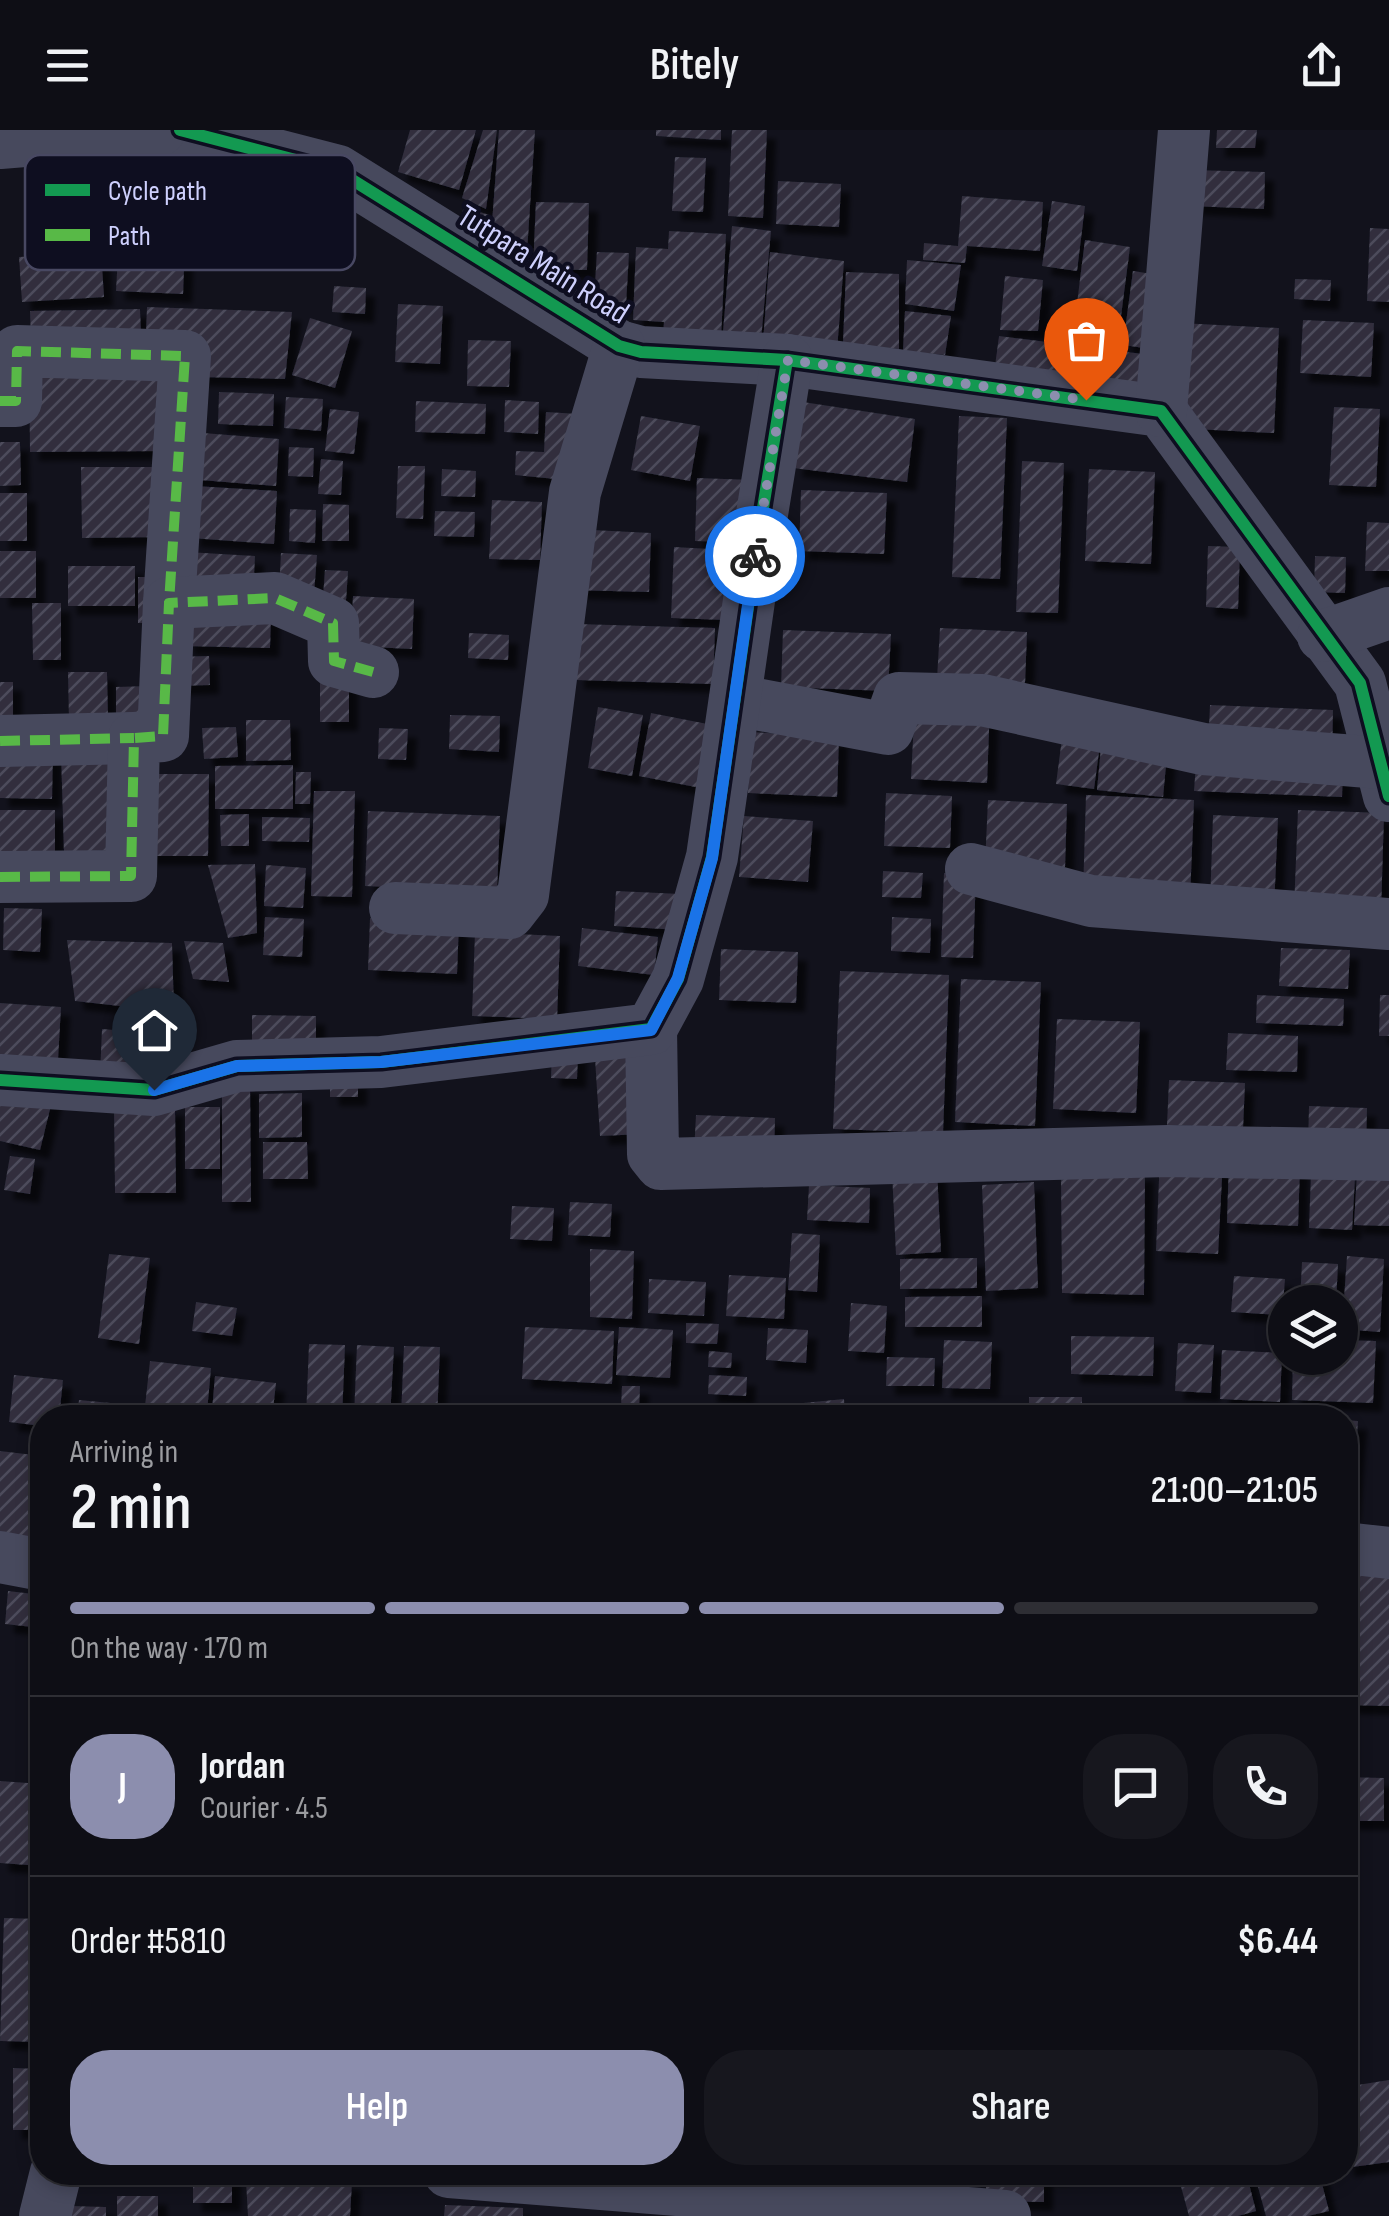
<!DOCTYPE html>
<html lang="en">
<head>
<meta charset="utf-8">
<style>
  :root { --surface:#0e0e15; --page:#17171e; --text:#f1f3f6; --muted:#9b9ca0; --line:#2e2e34; --accent:#8c8eae }
  body { margin:0; font-family:"Sofia Sans Condensed",sans-serif; background:var(--page); color:var(--text); height:100vh; display:flex; flex-direction:column; font-size:38px; white-space:nowrap }
  * { box-sizing:border-box; margin:0 }
  p { font-size:32px; color:var(--muted) }
  .icon { flex:none; width:55px; height:55px; fill:none; stroke:currentColor; stroke-width:2; stroke-linecap:round; stroke-linejoin:round }
  .map { position:relative; flex:1; overflow:hidden }
  .side { position:absolute; left:30px; top:1275px; width:1328px; height:780px; display:flex; flex-direction:column; background:var(--surface); border-radius:40px; box-shadow:0 5px 15px #0003,0 0 0 2px var(--line) }
  .side>* { flex:none }
  .buttons { position:absolute; left:1268px; top:1155px; display:grid; gap:20px }
  .buttons a { display:grid; place-items:center; width:90px; height:90px; border-radius:50%; background:var(--surface); box-shadow:0 5px 15px #0003,0 0 0 2px var(--line); font-size:50px }
  .pin { position:absolute; display:grid; place-items:center; width:85px; height:85px; color:#fff; margin:-102px -42px; border-radius:50% 50% 50% 0; rotate:-45deg; box-shadow:0 0 10px #0007 }
  .pin .icon { rotate:45deg }
  .courier { position:absolute; display:grid; place-items:center; width:100px; height:100px; margin:-50px; border:8px solid #1a73e8; border-radius:50%; background:#fff; color:#222; box-shadow:0 2px 12px #0007 }
  .headline em { font-style:normal; font-weight:600 }
  .headline div { display:flex; flex-direction:column-reverse }
  .headline { display:flex; align-items:center; justify-content:space-between; height:170px; padding:0 40px }
  h1 { font-size:65px; font-weight:600; line-height:75px }
  .bar { display:grid; grid-template-columns:repeat(4,1fr); gap:15px 10px; align-content:center; height:120px; padding:0 40px }
  .bar i { height:12px; border-radius:8px; background:var(--line) }
  .bar .selected { background:var(--accent) }
  .bar p { grid-column:span 4 }
  .line { display:flex; align-items:center; gap:25px; padding:0 40px; border-top:2px solid var(--line) }
  .line div { flex:1 }
  .round { display:grid; place-items:center; flex:none; width:105px; height:105px; border-radius:40px; background:var(--page) }
  .action { display:flex; gap:20px; margin-top:auto; padding:20px 40px }
  .action a { flex:1; height:115px; border-radius:40px; background:var(--accent); color:#fff; font-size:40px; font-weight:600; line-height:115px; text-align:center }
  .action a+a { background:var(--page); color:var(--text) }
  header { display:flex; justify-content:space-between; align-items:center; height:130px; padding:0 40px; background:var(--surface); font-size:45px; font-weight:600 }
  .map>svg:first-child { display:block }
  .building { fill:url(#building-hatch); filter:url(#shadow) }
  .lines { fill:none; stroke-linecap:round; stroke-linejoin:round }
  .minor { stroke:#47495d; stroke-width:52 }
  .quiet { stroke:#58b947; stroke-width:10; stroke-dasharray:20 10; stroke-linecap:butt }
  .cycleway-casing { stroke:#0e0e20; stroke-width:19 }
  .cycleway { stroke:#139951; stroke-width:12 }
  .done { stroke:#8c8eae; stroke-width:10; stroke-dasharray:0 18 }
  .route { stroke:#1a73e8; stroke-width:12 }
  .labels { text-anchor:middle; dominant-baseline:central; stroke-width:9; stroke-linejoin:round; paint-order:stroke }
  .street-label { font-size:32px; fill:#ced0fd; stroke:#0e0e20 }
  .key { fill:#0e0e20; stroke:#484862; stroke-width:2.5 }
  .key-label { font-size:28px; fill:#ced0fd }
</style>
</head>
<body>
<header><svg class="icon" aria-label="menu" viewBox="0 0 24 24"><path d="M4 6h16M4 12h16M4 18h16"/></svg>Bitely<svg class="icon" aria-label="share" viewBox="0 0 24 24"><path d="M12 15V3M7 8l5-5 5 5M5 13v7h14v-7"/></svg></header>
<div class="map">
<svg width="1389" height="2086" viewBox="0 0 1389 2086">
  <defs>
    <pattern id="building-hatch" width="6" height="6" patternUnits="userSpaceOnUse" patternTransform="scale(2.5)"><rect width="6" height="6" fill="#302f3e"/><path d="M-1 1l2-2M0 6l6-6M5 7l2-2" fill="none" stroke="#4d4c5b"/></pattern>
    <filter id="shadow"><feDropShadow dx="9" dy="9" stdDeviation="2.5" flood-color="#0009"/></filter>
  </defs>
  <rect width="100%" height="100%" fill="#12121c"/>
  <g class="building">
    <polygon points="410,0 476,0 459,60 398,42"/>
    <polygon points="483,0 497,0 486,79 462,68"/>
    <polygon points="499,0 535,0 526,137 490,120"/>
    <polygon points="656,0 721,0 721,10 656,6"/>
    <polygon points="732,0 767,0 763,88 728,86"/>
    <polygon points="1217,0 1257,0 1255,18 1216,18"/>
    <polygon points="675,27 706,28 703,82 672,81"/>
    <polygon points="1192,40 1265,42 1264,79 1191,76"/>
    <polygon points="778,51 841,54 839,97 776,94"/>
    <polygon points="962,66 1043,72 1040,121 967,116 965,133 923,130 924,113 958,116"/>
    <polygon points="1052,71 1085,76 1077,141 1042,136"/>
    <polygon points="536,72 589,73 587,140 533,139"/>
    <polygon points="464,77 489,85 486,114 457,97"/>
    <polygon points="732,96 771,101 760,220 722,214"/>
    <polygon points="1370,98 1389,99 1389,172 1367,171"/>
    <polygon points="669,101 726,104 721,208 663,206 664,192 633,190 636,117 668,119"/>
    <polygon points="119,107 185,110 183,164 116,161"/>
    <polygon points="1085,110 1130,117 1118,209 1073,205"/>
    <polygon points="101,122 104,167 22,172 19,127"/>
    <polygon points="597,122 629,123 626,174 594,172"/>
    <polygon points="770,122 844,131 837,220 763,212"/>
    <polygon points="907,130 961,135 954,181 905,174"/>
    <polygon points="1133,141 1165,146 1158,220 1123,215"/>
    <polygon points="846,142 899,144 899,219 843,214"/>
    <polygon points="1005,146 1043,150 1038,201 1000,200"/>
    <polygon points="1295,149 1331,150 1330,171 1294,169"/>
    <polygon points="334,156 366,158 365,184 332,182"/>
    <polygon points="398,174 443,176 440,234 395,232"/>
    <polygon points="147,177 292,182 285,249 199,247 146,204"/>
    <polygon points="140,179 141,206 31,209 30,181"/>
    <polygon points="905,181 951,186 945,225 903,221"/>
    <polygon points="310,188 352,201 335,258 292,245"/>
    <polygon points="1303,190 1374,193 1371,247 1300,243"/>
    <polygon points="1180,193 1279,198 1274,303 1175,298"/>
    <polygon points="999,206 1159,226 1152,267 993,251"/>
    <polygon points="468,210 511,211 509,257 467,256"/>
    <polygon points="163,230 163,321 30,322 29,231"/>
    <polygon points="219,262 274,264 273,296 218,294"/>
    <polygon points="286,267 323,269 321,301 284,298"/>
    <polygon points="505,270 539,272 538,304 504,302"/>
    <polygon points="416,271 486,274 485,304 415,302"/>
    <polygon points="803,272 915,289 907,352 793,338"/>
    <polygon points="1334,277 1380,279 1376,357 1329,355"/>
    <polygon points="330,279 359,282 354,324 325,321"/>
    <polygon points="546,282 579,284 576,351 515,345 516,321 544,322"/>
    <polygon points="641,286 700,296 690,351 631,340"/>
    <polygon points="959,286 1007,288 1000,449 952,447"/>
    <polygon points="191,302 279,309 276,356 188,349"/>
    <polygon points="0,312 20,312 21,355 0,356"/>
    <polygon points="289,317 314,318 313,347 288,346"/>
    <polygon points="321,329 343,331 341,365 318,364"/>
    <polygon points="1022,331 1064,333 1058,483 1016,482"/>
    <polygon points="398,336 425,336 423,389 396,388"/>
    <polygon points="81,337 162,337 163,407 82,408"/>
    <polygon points="442,339 476,341 475,367 441,366"/>
    <polygon points="1089,339 1155,342 1151,434 1085,431"/>
    <polygon points="697,348 754,350 751,413 695,411"/>
    <polygon points="194,356 277,361 274,414 191,408"/>
    <polygon points="801,360 887,363 884,424 799,421"/>
    <rect x="0" y="363" width="27" height="48"/>
    <polygon points="492,370 542,372 540,430 489,429"/>
    <polygon points="323,374 349,375 349,411 322,411"/>
    <polygon points="290,379 316,380 315,413 289,411"/>
    <polygon points="435,381 475,382 474,407 434,406"/>
    <polygon points="1367,392 1389,393 1389,441 1365,441"/>
    <polygon points="573,399 651,403 649,462 571,460"/>
    <polygon points="1208,416 1240,417 1238,479 1206,477"/>
    <polygon points="674,417 729,420 726,490 671,488"/>
    <rect x="0" y="421" width="36" height="47"/>
    <polygon points="187,422 255,426 253,463 184,460"/>
    <polygon points="281,423 317,425 314,463 279,461"/>
    <polygon points="1315,426 1346,427 1345,463 1314,462"/>
    <rect x="68" y="436" width="67" height="40"/>
    <polygon points="325,440 348,441 345,485 322,483"/>
    <rect x="138" y="447" width="18" height="46"/>
    <polygon points="353,466 414,469 412,519 351,516"/>
    <polygon points="32,473 61,473 61,530 33,530"/>
    <polygon points="185,482 271,483 270,518 185,516"/>
    <polygon points="577,494 715,498 713,554 575,550"/>
    <polygon points="940,498 1027,502 1025,553 937,549"/>
    <polygon points="783,500 891,504 888,561 781,557"/>
    <polygon points="469,503 509,505 508,530 468,528"/>
    <polygon points="209,526 210,555 176,556 175,527"/>
    <polygon points="68,542 107,542 108,592 69,593"/>
    <rect x="320" y="547" width="29" height="45"/>
    <rect x="0" y="552" width="13" height="45"/>
    <polygon points="148,556 149,587 116,589 116,557"/>
    <polygon points="915,570 990,574 987,653 911,649"/>
    <polygon points="1210,575 1333,580 1332,622 1208,618"/>
    <polygon points="598,577 643,585 632,646 588,638"/>
    <polygon points="651,583 723,597 711,660 639,646"/>
    <polygon points="450,585 500,586 499,622 449,619"/>
    <polygon points="246,590 290,590 291,630 246,631"/>
    <polygon points="1064,593 1102,599 1094,659 1056,654"/>
    <polygon points="236,597 238,627 204,629 202,598"/>
    <polygon points="379,598 408,599 406,630 378,629"/>
    <polygon points="750,602 839,607 837,667 748,663"/>
    <polygon points="1102,607 1168,614 1163,667 1097,660"/>
    <polygon points="0,616 53,617 52,669 0,668"/>
    <polygon points="119,618 122,720 64,722 61,621"/>
    <polygon points="1196,633 1343,638 1342,667 1194,661"/>
    <polygon points="293,635 293,679 215,679 215,636"/>
    <polygon points="296,642 311,642 310,674 295,674"/>
    <polygon points="145,644 209,644 208,726 145,726"/>
    <polygon points="314,661 355,661 352,767 311,766"/>
    <polygon points="886,663 952,666 950,718 884,716"/>
    <polygon points="1086,665 1194,670 1190,768 1083,763"/>
    <polygon points="988,670 1067,674 1065,737 985,734"/>
    <polygon points="0,680 55,680 55,732 0,733"/>
    <polygon points="1298,680 1384,683 1381,782 1294,778"/>
    <polygon points="368,681 500,686 497,762 365,756"/>
    <polygon points="249,684 249,716 221,716 220,685"/>
    <polygon points="1213,685 1278,688 1274,778 1210,775"/>
    <polygon points="744,686 813,691 808,752 739,747"/>
    <polygon points="262,687 310,688 309,712 262,711"/>
    <polygon points="255,734 257,803 228,808 208,735"/>
    <polygon points="266,735 306,738 303,778 264,776"/>
    <polygon points="883,741 923,743 921,768 882,767"/>
    <polygon points="944,743 976,744 973,828 941,827"/>
    <polygon points="616,761 681,764 679,800 614,796"/>
    <polygon points="4,778 42,779 40,822 3,820"/>
    <polygon points="265,787 304,789 302,827 263,825"/>
    <polygon points="892,787 931,789 930,823 891,821"/>
    <polygon points="370,788 459,791 457,844 368,840"/>
    <polygon points="582,798 658,807 654,845 578,836"/>
    <polygon points="475,802 560,806 557,889 472,886"/>
    <polygon points="67,810 172,813 174,882 75,871"/>
    <polygon points="184,811 223,813 229,852 193,849"/>
    <polygon points="1281,818 1350,820 1348,859 1279,856"/>
    <polygon points="721,819 798,822 796,873 719,870"/>
    <polygon points="840,841 949,845 943,1003 833,999"/>
    <polygon points="961,849 1041,852 1035,996 955,992"/>
    <polygon points="1257,865 1344,869 1343,896 1256,893"/>
    <polygon points="1380,865 1389,865 1389,906 1379,906"/>
    <polygon points="0,873 61,877 58,929 0,925"/>
    <polygon points="252,885 316,886 316,927 252,927"/>
    <polygon points="1057,889 1140,892 1136,983 1053,979"/>
    <polygon points="102,899 154,903 151,949 100,945"/>
    <polygon points="1228,903 1298,906 1297,942 1226,940"/>
    <polygon points="637,910 643,1004 600,1006 594,913"/>
    <polygon points="552,920 578,921 577,949 551,948"/>
    <rect x="330" y="949" width="28" height="18"/>
    <polygon points="1169,950 1245,953 1243,998 1167,995"/>
    <polygon points="222,954 250,954 251,1072 222,1072"/>
    <polygon points="302,963 302,1007 259,1008 259,964"/>
    <polygon points="0,965 53,967 40,1020 0,1011"/>
    <polygon points="1309,976 1367,978 1366,1017 1308,1015"/>
    <polygon points="114,977 175,977 176,1063 115,1063"/>
    <rect x="185" y="977" width="35" height="62"/>
    <polygon points="696,985 775,988 774,1026 694,1023"/>
    <polygon points="263,1012 307,1012 308,1049 263,1049"/>
    <polygon points="10,1026 35,1029 30,1064 4,1060"/>
    <polygon points="1160,1026 1223,1028 1218,1124 1156,1121"/>
    <polygon points="1229,1031 1300,1034 1298,1096 1227,1093"/>
    <polygon points="937,1040 941,1122 896,1125 892,1042"/>
    <polygon points="1145,1042 1144,1165 1062,1163 1061,1045"/>
    <polygon points="1357,1043 1389,1044 1389,1096 1354,1095"/>
    <polygon points="1311,1045 1355,1047 1352,1100 1309,1098"/>
    <polygon points="1034,1052 1038,1158 986,1161 982,1055"/>
    <polygon points="809,1055 870,1058 869,1093 807,1090"/>
    <polygon points="570,1072 612,1074 610,1107 568,1105"/>
    <polygon points="512,1076 554,1078 552,1111 510,1109"/>
    <polygon points="792,1103 820,1105 817,1162 788,1160"/>
    <polygon points="590,1119 634,1121 632,1189 590,1187"/>
    <polygon points="109,1124 150,1128 139,1214 98,1208"/>
    <polygon points="1347,1126 1384,1129 1380,1202 1342,1199"/>
    <polygon points="977,1128 977,1158 900,1159 900,1129"/>
    <polygon points="1302,1132 1338,1134 1336,1172 1300,1172"/>
    <polygon points="729,1145 786,1148 784,1189 726,1186"/>
    <polygon points="1234,1146 1285,1149 1282,1185 1231,1182"/>
    <polygon points="649,1149 706,1152 704,1186 648,1183"/>
    <polygon points="982,1166 982,1197 905,1197 905,1167"/>
    <polygon points="196,1172 237,1178 232,1206 192,1201"/>
    <polygon points="851,1173 887,1176 884,1223 848,1221"/>
    <polygon points="686,1193 719,1194 717,1214 686,1213"/>
    <polygon points="525,1197 614,1201 612,1254 522,1249"/>
    <polygon points="619,1197 673,1200 670,1248 616,1245"/>
    <polygon points="768,1198 808,1200 806,1233 766,1230"/>
    <polygon points="1071,1206 1154,1207 1153,1246 1071,1244"/>
    <polygon points="944,1210 992,1212 990,1259 942,1258"/>
    <polygon points="1340,1210 1376,1211 1373,1273 1292,1270 1293,1228 1340,1228"/>
    <polygon points="1178,1213 1214,1215 1211,1263 1175,1261"/>
    <polygon points="309,1214 345,1215 342,1288 306,1288"/>
    <polygon points="357,1215 394,1217 390,1288 354,1288"/>
    <polygon points="404,1216 440,1217 437,1288 401,1288"/>
    <polygon points="1222,1220 1282,1223 1280,1272 1220,1269"/>
    <polygon points="709,1221 732,1223 731,1238 708,1237"/>
    <polygon points="887,1227 935,1228 934,1256 886,1256"/>
    <polygon points="150,1231 211,1238 207,1282 145,1276"/>
    <polygon points="14,1245 63,1250 59,1288 42,1288 42,1296 9,1292"/>
    <polygon points="709,1245 747,1247 746,1266 708,1264"/>
    <polygon points="215,1246 276,1253 272,1288 212,1281"/>
    <polygon points="622,1256 640,1256 639,1279 621,1278"/>
    <rect x="1029" y="1267" width="53" height="21"/>
    <polygon points="844,1269 845,1288 775,1288 773,1276"/>
    <polygon points="79,1270 121,1274 120,1288 77,1288"/>
    <polygon points="983,1278 1024,1280 1023,1288 983,1288"/>
    <polygon points="1345,1290 1358,1291 1351,1383 1345,1383"/>
    <polygon points="0,1321 42,1326 42,1409 0,1404"/>
    <polygon points="1345,1442 1389,1443 1389,1576 1345,1575"/>
    <polygon points="8,1461 42,1465 42,1498 5,1494"/>
    <polygon points="1345,1647 1384,1648 1384,1691 1345,1691"/>
    <polygon points="0,1651 42,1654 42,1736 0,1733"/>
    <polygon points="4,1788 42,1789 42,1912 0,1911"/>
    <polygon points="13,1938 42,1939 42,2000 13,2000"/>
    <polygon points="1389,1950 1389,2032 1345,2038 1345,1957"/>
    <polygon points="734,2042 875,2042 875,2057"/>
    <polygon points="986,2042 1060,2042 1060,2046 1044,2046 1044,2072 986,2071"/>
    <polygon points="1177,2042 1246,2042 1256,2081 1238,2086 1189,2086"/>
    <polygon points="1254,2042 1319,2042 1329,2081 1308,2086 1266,2086"/>
    <rect x="193" y="2044" width="39" height="29"/>
    <polygon points="246,2051 352,2051 350,2086 248,2086"/>
    <rect x="117" y="2066" width="41" height="20"/>
    <polygon points="445,2075 523,2078 523,2086 444,2086"/>
    <polygon points="71,2076 106,2077 106,2086 71,2086"/>
  </g>
  <g class="lines">
    <g class="minor">
      <polyline points="180,0 338,41 619,216 641,222 787,230 1161,281 1360,553 1389,666"/>
      <polyline points="0,13 160,0"/>
      <polyline points="0,271 16,271 17,221 185,226 169,473"/>
      <polyline points="1161,281 1184,0"/>
      <polyline points="1323,506 1389,483"/>
      <polyline points="735,570 888,599 899,568 982,570 1203,619 1381,633"/>
      <polyline points="0,611 134,608"/>
      <polyline points="971,739 1091,771 1389,794"/>
      <polyline points="0,747 131,746 134,608 163,606 169,473 275,468 333,493 334,531 373,542"/>
      <polyline points="395,778 509,783 523,765 575,362 619,216"/>
      <polyline points="651,899 653,1024 661,1034 1168,1021 1389,1025"/>
      <polyline points="0,950 154,960 237,936 381,932 651,899 678,849 712,727 757,415 787,230"/>
      <polyline points="1345,1418 1389,1423"/>
      <polyline points="0,1427 42,1435"/>
      <polyline points="449,2042 1005,2086"/>
      <polyline points="45,2086 56,2042"/>
    </g>
    <g class="quiet">
      <polyline points="0,271 16,271 17,221 185,226 169,473"/>
      <polyline points="0,611 134,608"/>
      <polyline points="0,747 131,746 134,608 163,606 169,473 275,468 333,493 334,531 373,542"/>
    </g>
    <defs>
      <g id="cycleway">
        <polyline points="180,0 338,41 619,216 641,222 787,230 1161,281 1360,553 1389,666"/>
        <polyline points="0,950 154,960 237,936 381,932 651,899 678,849 712,727 757,415 787,230"/>
      </g>
    </defs>
    <use href="#cycleway" class="cycleway-casing"/>
    <use href="#cycleway" class="cycleway"/>
  </g>
  <g class="lines">
    <polyline class="done" points="755,426 788,230 1086,270"/>
    <polyline class="route" points="154,960 237,936 381,932 651,900 678,848 712,728 755,426"/>
  </g>
  <g class="labels">
    <g class="street-label">
      <text transform="translate(543 135) rotate(32)">Tutpara Main Road</text>
    </g>
  </g>
  <rect x="25" y="25" width="330" height="115" rx="15" class="key"/>
  <rect x="45" y="54" width="45" height="12" fill="#139951"/>
  <rect x="45" y="99" width="45" height="12" fill="#58b947"/>
  <g class="key-label">
    <text x="108" y="70">Cycle path</text>
    <text x="108" y="115">Path</text>
  </g>
</svg>
<div class="buttons">
<a><svg class="icon" aria-label="layers" viewBox="0 0 24 24"><path d="M12 4l9 5-9 5-9-5zM3 14l9 5 9-5"/></svg></a>
</div>
<div class="pin" style="left:1086px;top:270px;background:#ea580c"><svg class="icon" aria-label="bag" viewBox="0 0 24 24"><path d="M5 8h14l-1 12H6zM9 8a3 3 0 0 1 6 0"/></svg></div>
<div class="pin" style="left:154px;top:960px;background:#1f2937"><svg class="icon" aria-label="home" viewBox="0 0 24 24"><path d="M3 11l9-7 9 7M6 9v11h12V9"/></svg></div>
<div class="courier" style="left:755px;top:426px"><svg class="icon" aria-label="bike" viewBox="0 0 24 24"><circle cx="6" cy="16" r="4"/><circle cx="18" cy="16" r="4"/><path d="M6 16l4-8h5l3 8M10 8l3 8H6M13 5h3"/></svg></div>
<section class="side">
<div class="headline"><div><h1>2 min</h1><p>Arriving in</p></div><em>21:00–21:05</em></div>
<div class="bar"><i class="selected"></i><i class="selected"></i><i class="selected"></i><i></i><p>On the way · 170 m</p></div>
<div class="line" style="height:180px"><b class="round" style="background:var(--accent);color:#fff">J</b><div><b>Jordan</b><p>Courier · 4.5</p></div><a class="round"><svg class="icon" aria-label="chat" viewBox="0 0 24 24"><path d="M4 5h16v11H9l-5 4z"/></svg></a><a class="round"><svg class="icon" aria-label="phone" viewBox="0 0 24 24"><path d="M5 4h4l2 5-3 2q2 4 5 5l2-3 5 2v4C11 20 4 13 5 4z"/></svg></a></div>
<div class="line" style="height:130px"><div>Order #5810</div><b>$6.44</b></div>
<div class="action"><a>Help</a><a>Share</a></div>
</section>
</div>
</body>
</html>
